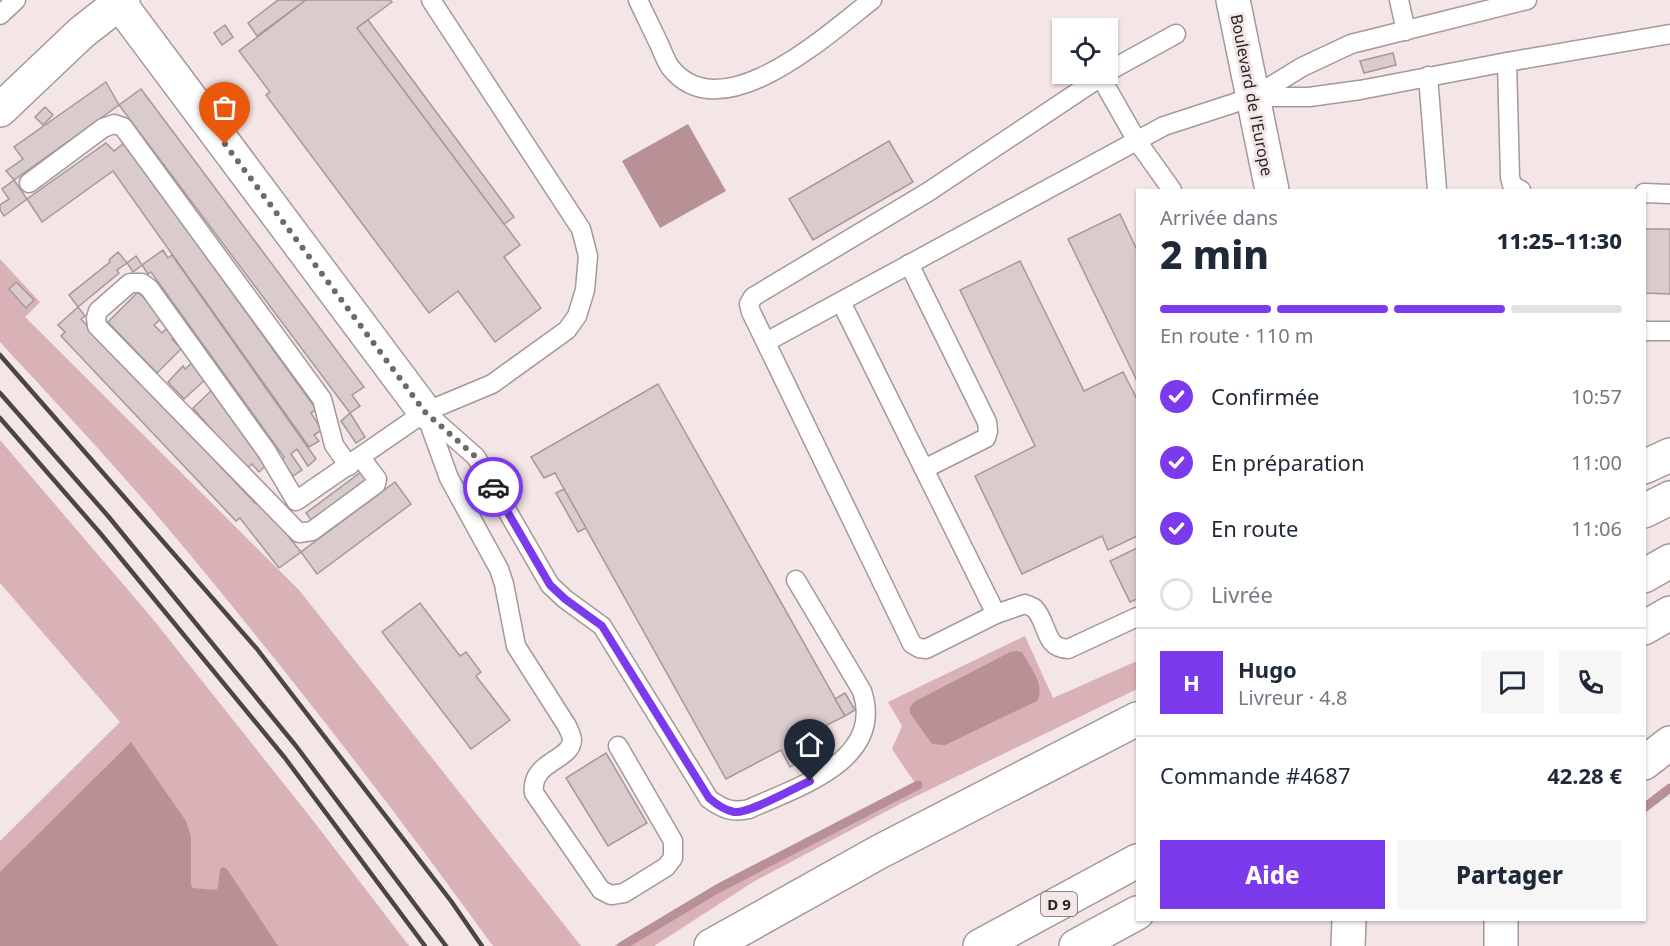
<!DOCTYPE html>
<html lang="fr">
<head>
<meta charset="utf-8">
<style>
  :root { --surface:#fff; --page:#f6f6f7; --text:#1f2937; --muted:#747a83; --line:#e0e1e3; --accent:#7c3aed }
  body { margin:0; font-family:"Noto Sans",sans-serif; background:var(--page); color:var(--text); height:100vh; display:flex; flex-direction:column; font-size:22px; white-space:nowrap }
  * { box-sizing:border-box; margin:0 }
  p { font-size:20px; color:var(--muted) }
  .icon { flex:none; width:33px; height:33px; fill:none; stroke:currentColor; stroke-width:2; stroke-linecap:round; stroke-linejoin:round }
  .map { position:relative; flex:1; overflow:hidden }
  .sheet { position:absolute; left:1136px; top:189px; width:510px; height:732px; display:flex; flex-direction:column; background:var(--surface); border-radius:0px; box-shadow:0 2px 4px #0004 }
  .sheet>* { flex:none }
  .buttons { position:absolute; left:1052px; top:18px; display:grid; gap:12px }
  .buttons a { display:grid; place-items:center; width:66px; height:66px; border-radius:0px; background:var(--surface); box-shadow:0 2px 4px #0004; font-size:30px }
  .pin { position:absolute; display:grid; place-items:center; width:51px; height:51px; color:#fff; margin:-62px -26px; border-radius:50% 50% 50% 0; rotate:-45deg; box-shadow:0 0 6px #0007 }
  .pin .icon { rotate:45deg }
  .courier { position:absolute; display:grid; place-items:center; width:60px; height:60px; margin:-30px; border:4px solid #7c3aed; border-radius:50%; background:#fff; color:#222; box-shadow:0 2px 8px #0007 }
  .summary em { font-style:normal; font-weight:800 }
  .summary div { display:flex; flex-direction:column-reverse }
  .summary { display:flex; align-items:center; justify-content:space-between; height:102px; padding:0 24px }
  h1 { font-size:39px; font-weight:800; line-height:45px }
  .bar { display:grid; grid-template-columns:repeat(4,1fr); gap:9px 6px; align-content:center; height:72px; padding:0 24px }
  .bar i { height:8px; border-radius:4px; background:var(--line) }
  .bar .current { background:var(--accent) }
  .bar p { grid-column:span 4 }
  .line { display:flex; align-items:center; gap:15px; padding:0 24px; border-top:2px solid var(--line) }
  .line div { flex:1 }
  .round { display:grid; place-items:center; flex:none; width:63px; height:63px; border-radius:0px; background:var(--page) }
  ol { padding:0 24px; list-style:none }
  li { display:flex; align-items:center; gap:18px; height:66px }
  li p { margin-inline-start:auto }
  li .icon { padding:6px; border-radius:50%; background:var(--accent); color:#fff; stroke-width:4 }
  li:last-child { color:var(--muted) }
  li i { width:33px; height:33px; border:3px solid var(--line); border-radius:50% }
  .action { display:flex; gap:12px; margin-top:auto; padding:12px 24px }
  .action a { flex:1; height:69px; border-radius:0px; background:var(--accent); color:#fff; font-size:24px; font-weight:800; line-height:69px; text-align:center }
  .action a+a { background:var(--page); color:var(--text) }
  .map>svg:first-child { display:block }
  .green { fill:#d8b2b6 }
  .water { fill:#b79195 }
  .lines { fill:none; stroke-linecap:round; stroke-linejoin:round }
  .stream { stroke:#b79195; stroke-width:9 }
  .building { fill:#dacbcc; stroke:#a69899; stroke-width:1.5 }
  .lane-casing { stroke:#a6989a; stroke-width:21 }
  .street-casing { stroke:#a6989a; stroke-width:36 }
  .secondary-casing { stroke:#a6989a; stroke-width:36 }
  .highway-casing { stroke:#a6989a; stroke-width:36 }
  .lane { stroke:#fff; stroke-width:18 }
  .street { stroke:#fff; stroke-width:33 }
  .secondary { stroke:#fff; stroke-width:33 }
  .highway { stroke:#fff; stroke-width:33 }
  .rail { stroke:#4c4545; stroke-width:4.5 }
  .done { stroke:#716869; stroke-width:6; stroke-dasharray:0 10.8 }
  .route { stroke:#7c3aed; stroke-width:8 }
  .labels { text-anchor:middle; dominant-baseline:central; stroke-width:6; stroke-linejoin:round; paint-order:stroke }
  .shield { fill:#f4e5e6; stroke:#675f5f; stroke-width:1.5 }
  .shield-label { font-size:15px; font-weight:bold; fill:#2a2525 }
  .street-label { font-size:16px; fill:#2a2525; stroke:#f4e5e6 }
</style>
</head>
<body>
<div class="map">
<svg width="1670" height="946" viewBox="0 0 1670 946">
  <rect width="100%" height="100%" fill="#f4e5e6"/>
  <g class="green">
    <path d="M0 259 40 302 25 317 299 590 581 946H493C394 809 290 675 182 545 124 475 61 408 0 342Z"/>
    <polygon points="0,440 152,618 315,823 409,946 0,946 0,841 120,722 0,583"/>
    <polygon points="1025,636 1053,698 1137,661 1137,689 900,804 753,882 654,946 614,946 715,886 915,783 892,749 902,726 888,702"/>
  </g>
  <g class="water">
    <polygon points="688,124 726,191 660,228 622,161"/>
    <path d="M1016 651 1022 652C1030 667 1046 685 1037 701L945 745 932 744 910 713V707L914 702 1010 652Z"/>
    <polygon points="131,742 186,821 191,837 191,885 193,888 215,890 218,888 220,869 223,867 227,869 278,946 0,946 0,872"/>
  </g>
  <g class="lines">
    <g class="stream">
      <polyline points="1644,808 1670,788"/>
      <polyline points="622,946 717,889 918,785"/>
    </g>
  </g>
  <g class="building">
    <polygon points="278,0 306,0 257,36 248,23"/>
    <polygon points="306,0 390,0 392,2 357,28 520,245 504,257 541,308 495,342 458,291 429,313 266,95 270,92 239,51"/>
    <polygon points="368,20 514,217 504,224 357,28"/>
    <polygon points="225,25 233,37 222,45 214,33"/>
    <polygon points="1393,53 1396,65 1364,73 1360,61"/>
    <polygon points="106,82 119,105 14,180 6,171 23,159 14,147"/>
    <polygon points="141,89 364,387 352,395 360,406 350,413 119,105"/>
    <polygon points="45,107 53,115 43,125 35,117"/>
    <polygon points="889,141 913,182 813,240 789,199"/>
    <polygon points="106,143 114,151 124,143 316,409 311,413 322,430 314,435 319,441 309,447 113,171 42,222 27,199"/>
    <polygon points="14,180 27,199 4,216 0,210 0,205 9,199 2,189"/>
    <polygon points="1120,214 1137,250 1137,381 1068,239"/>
    <polygon points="1644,229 1670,229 1670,294 1644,293"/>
    <polygon points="163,250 168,258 172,255 316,459 308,466 297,449 291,454 302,470 293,476 282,461 284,457 151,272 148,274 142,265"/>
    <polygon points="118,252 127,263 117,270 119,273 78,307 69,295 110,262 109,260"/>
    <polygon points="136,256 142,265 133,272 127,263"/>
    <polygon points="1020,261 1084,391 1123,372 1137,399 1137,536 1108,550 1102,536 1022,574 975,476 1035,446 960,290"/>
    <polygon points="16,282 34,300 26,308 9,289"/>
    <polygon points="138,292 163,317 154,325 162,333 167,328 175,336 172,339 181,349 157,373 108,322"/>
    <polygon points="78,307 85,316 81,319 255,503 259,500 301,552 279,568 240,518 236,521 61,336 65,332 58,325"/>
    <polygon points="193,362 206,379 184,399 168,382 183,366 185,369"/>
    <polygon points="658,384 845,716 805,736 815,753 790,767 781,750 726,779 555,473 544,478 531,457"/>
    <polygon points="213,389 262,454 259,458 265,466 259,472 252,464 246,469 193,408"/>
    <polygon points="350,413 365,437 356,443 341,421"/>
    <polygon points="361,472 369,482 314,524 306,513"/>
    <polygon points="395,482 411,504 317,574 301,552"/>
    <polygon points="564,489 586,528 578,532 556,493"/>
    <polygon points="1137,548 1137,599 1130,602 1110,561"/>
    <polygon points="420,603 460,656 466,652 481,672 476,676 510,720 471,749 382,632"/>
    <polygon points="845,693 855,710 845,716 835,699"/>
    <polygon points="606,753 647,823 608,846 566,778"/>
  </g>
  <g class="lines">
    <defs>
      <g id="lane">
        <path d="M638 0C645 15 653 31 660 46 663 53 666 61 670 67 721 133 828 34 872 0"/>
        <polyline points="1399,0 1406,31"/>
        <polyline points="1527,0 1351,44 1302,67 1253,97 1309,97 1360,90 1507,62 1670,34"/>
        <polyline points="0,15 16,0"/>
        <polyline points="1507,62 1510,177 1512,185 1521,190"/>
        <polyline points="1107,72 1176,34"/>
        <path d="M1105 74 928 192 753 297 749 304 751 312 912 644 919 648 926 649 996 614 1025 604C1026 604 1034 608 1034 608 1049 623 1043 648 1068 649L1137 617"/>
        <polyline points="1100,76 1137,141 1172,190"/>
        <polyline points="1428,76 1437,190"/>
        <polyline points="29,183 103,128 114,124 123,127 322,399 334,445 349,466"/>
        <polyline points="1644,193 1670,194"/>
        <polyline points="909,264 987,422 988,431 986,438 924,469"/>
        <polyline points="841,302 996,614"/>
        <polyline points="1644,331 1670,331"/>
        <polyline points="766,342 1164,126 1253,97"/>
        <polyline points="361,458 377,479 376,484 312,531 299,533 97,326 96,318 98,311 130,283 142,283 149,288 267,452 296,501 425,412 492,384 567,330 577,316 585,290 588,256 581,229 431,0"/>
        <path d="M618 746 673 841V858L666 867 624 893 611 895 601 890 534 793C530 761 571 761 572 740 572 736 569 730 567 726L516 646 504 584 499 569 449 478 425 412 476 457 550 585 565 599 602 626 709 799C723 809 732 813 749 809 797 787 885 761 862 691L796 580"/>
      </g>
      <g id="street">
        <polyline points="117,0 425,412"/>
        <polyline points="0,110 81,33 123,0"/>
        <polyline points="1644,467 1670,455"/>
      </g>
      <g id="secondary">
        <polyline points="1233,0 1272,190"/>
        <polyline points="1348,946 1349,920"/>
        <polyline points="1501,946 1501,920"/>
      </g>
      <g id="highway">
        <polyline points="1644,511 1670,498"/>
        <polyline points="1644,576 1670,561"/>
        <polyline points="1644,628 1670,613"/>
        <polyline points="1644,763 1670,743"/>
        <polyline points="711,946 879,852 1137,719"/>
        <polyline points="980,946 1137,861"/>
        <polyline points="1076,946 1137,913"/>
      </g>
    </defs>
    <use href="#lane" class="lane-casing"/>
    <use href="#street" class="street-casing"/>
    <use href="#secondary" class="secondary-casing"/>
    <use href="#highway" class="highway-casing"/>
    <use href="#lane" class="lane"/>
    <use href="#street" class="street"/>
    <use href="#secondary" class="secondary"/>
    <use href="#highway" class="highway"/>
    <g class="rail">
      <polyline points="0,355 257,649 451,901 482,946"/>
      <polyline points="0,393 108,516 296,746 446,946"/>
      <polyline points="0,418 100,533 285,758 425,946"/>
    </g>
  </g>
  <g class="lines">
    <polyline class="done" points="225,144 425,412 476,457 493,487"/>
    <path class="route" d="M493 487 550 585 565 599 602 626 709 798C717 805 724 810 734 812 749 814 794 788 810 781"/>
  </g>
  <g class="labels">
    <rect class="shield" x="1041" y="892" width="36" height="24" rx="4.5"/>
    <g class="shield-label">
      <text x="1059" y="904">D 9</text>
    </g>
    <g class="street-label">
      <text transform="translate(1252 95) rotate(79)">Boulevard de l'Europe</text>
    </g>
  </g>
</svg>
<div class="buttons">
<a><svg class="icon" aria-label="locate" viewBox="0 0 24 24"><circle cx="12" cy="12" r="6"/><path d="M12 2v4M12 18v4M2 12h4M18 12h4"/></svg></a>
</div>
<div class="pin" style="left:225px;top:144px;background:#ea580c"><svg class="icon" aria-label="bag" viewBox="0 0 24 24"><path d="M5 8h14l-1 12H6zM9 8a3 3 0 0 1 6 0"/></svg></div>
<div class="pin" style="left:810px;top:781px;background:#1f2937"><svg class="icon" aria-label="home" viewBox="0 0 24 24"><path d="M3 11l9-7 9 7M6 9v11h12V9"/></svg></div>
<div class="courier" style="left:493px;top:487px"><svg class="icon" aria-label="car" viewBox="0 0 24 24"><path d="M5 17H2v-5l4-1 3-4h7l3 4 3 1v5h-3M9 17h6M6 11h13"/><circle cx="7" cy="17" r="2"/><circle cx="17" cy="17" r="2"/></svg></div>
<section class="sheet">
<div class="summary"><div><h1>2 min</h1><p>Arrivée dans</p></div><em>11:25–11:30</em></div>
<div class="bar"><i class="current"></i><i class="current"></i><i class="current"></i><i></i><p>En route · 110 m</p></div>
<ol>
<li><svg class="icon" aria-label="check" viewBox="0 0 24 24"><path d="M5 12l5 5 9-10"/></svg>Confirmée<p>10:57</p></li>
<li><svg class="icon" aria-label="check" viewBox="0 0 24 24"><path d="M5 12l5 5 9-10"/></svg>En préparation<p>11:00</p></li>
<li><svg class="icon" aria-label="check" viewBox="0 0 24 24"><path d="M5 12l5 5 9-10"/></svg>En route<p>11:06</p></li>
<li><i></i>Livrée</li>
</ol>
<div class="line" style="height:108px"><b class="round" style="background:var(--accent);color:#fff">H</b><div><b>Hugo</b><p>Livreur · 4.8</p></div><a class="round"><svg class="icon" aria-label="chat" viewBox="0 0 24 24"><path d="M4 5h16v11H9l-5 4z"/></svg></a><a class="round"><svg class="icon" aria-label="phone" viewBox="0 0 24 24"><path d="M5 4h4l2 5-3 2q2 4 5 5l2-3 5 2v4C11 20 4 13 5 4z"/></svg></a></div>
<div class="line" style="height:78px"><div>Commande #4687</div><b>42.28 €</b></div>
<div class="action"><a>Aide</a><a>Partager</a></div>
</section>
</div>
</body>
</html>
